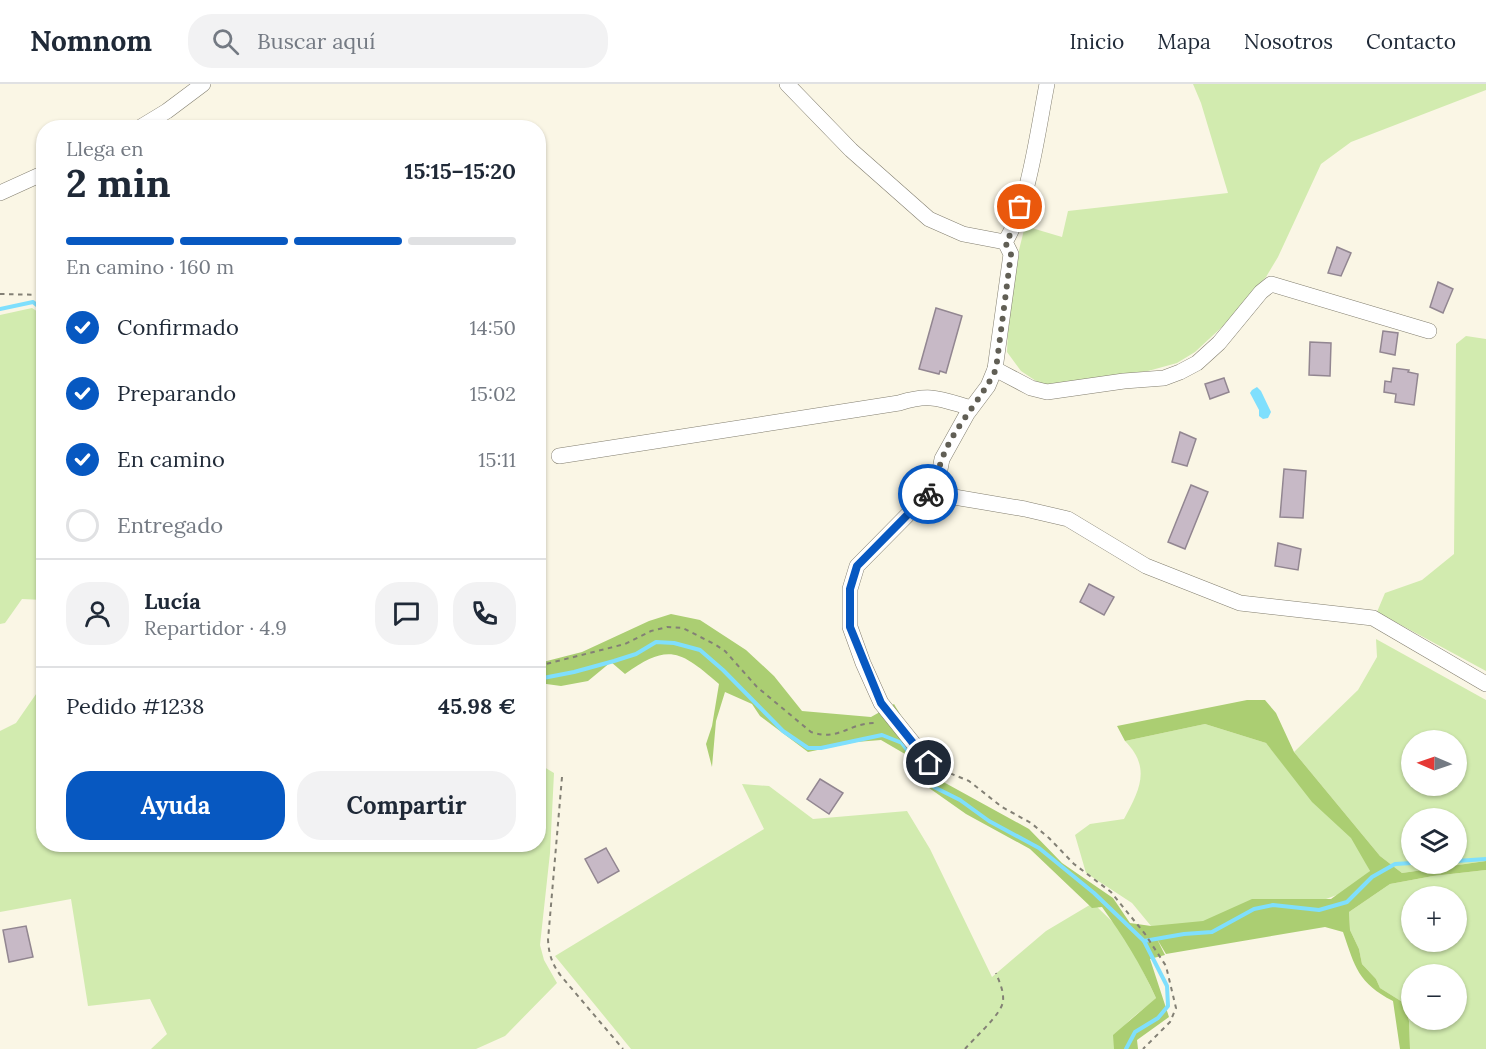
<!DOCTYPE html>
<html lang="es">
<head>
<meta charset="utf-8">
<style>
  :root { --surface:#fff; --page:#f2f2f3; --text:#1f2937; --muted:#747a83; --line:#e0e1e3; --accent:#0758c1 }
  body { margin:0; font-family:Lora,serif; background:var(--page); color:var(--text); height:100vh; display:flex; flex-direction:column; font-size:22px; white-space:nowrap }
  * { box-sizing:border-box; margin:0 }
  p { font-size:20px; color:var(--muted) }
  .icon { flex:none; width:33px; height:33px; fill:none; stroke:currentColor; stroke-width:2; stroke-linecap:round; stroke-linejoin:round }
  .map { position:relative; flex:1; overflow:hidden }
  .panel { position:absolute; left:36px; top:36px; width:510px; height:732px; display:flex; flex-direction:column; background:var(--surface); border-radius:24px; box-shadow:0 2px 4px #0004 }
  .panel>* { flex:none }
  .needle { width:39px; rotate:272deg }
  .controls { position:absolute; left:1401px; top:646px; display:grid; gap:12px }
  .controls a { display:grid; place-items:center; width:66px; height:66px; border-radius:50%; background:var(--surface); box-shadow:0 2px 4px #0004; font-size:30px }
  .pin { position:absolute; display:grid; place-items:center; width:51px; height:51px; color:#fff; margin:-26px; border:3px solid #fff; border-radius:50%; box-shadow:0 2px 6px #0007 }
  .courier { position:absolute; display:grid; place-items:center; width:60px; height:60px; margin:-30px; border:4px solid #0758c1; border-radius:50%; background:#fff; color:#222; box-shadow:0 2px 8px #0007 }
  .headline em { font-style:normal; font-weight:800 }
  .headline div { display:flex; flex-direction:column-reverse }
  .headline { display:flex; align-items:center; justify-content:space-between; height:102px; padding:0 30px }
  h1 { font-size:39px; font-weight:800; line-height:45px }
  .bar { display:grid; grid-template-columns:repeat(4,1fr); gap:9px 6px; align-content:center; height:72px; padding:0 30px }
  .bar i { height:8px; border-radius:4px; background:var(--line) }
  .bar .selected { background:var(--accent) }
  .bar p { grid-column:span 4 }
  .line { display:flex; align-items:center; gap:15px; padding:0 30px; border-top:2px solid var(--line) }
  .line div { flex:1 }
  .round { display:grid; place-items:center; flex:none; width:63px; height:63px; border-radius:24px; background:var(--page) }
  ol { padding:0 30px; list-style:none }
  li { display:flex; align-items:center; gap:18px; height:66px }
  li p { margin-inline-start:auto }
  li .icon { padding:6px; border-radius:50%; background:var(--accent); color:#fff; stroke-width:4 }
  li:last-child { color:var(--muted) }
  li i { width:33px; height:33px; border:3px solid var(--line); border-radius:50% }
  .button { display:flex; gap:12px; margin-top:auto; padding:12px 30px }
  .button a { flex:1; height:69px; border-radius:24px; background:var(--accent); color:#fff; font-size:24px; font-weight:800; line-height:69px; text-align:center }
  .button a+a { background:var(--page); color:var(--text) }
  header { display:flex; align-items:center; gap:36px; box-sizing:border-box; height:84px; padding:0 30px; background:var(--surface); border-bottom:2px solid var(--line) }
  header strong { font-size:28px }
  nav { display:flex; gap:33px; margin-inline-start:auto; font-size:21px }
  .search { width:420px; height:54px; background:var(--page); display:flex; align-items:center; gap:15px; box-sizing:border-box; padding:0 21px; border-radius:24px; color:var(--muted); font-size:22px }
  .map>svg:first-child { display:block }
  .green { fill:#d2ebaf; fill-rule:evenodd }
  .forest { fill:#abce72 }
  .water { fill:#7fdffd }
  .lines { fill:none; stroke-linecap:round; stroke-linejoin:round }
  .stream { stroke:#7fdffd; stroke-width:4 }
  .building { fill:#c7b9c6; stroke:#928691; stroke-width:1.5 }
  .minor-casing { stroke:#827e6f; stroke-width:16 }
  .path { stroke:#838075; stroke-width:2; stroke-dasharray:4.5 4.5; stroke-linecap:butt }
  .minor { stroke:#fff; stroke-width:15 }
  .done { stroke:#615f55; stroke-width:6; stroke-dasharray:0 10.8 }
  .route { stroke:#0758c1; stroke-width:8 }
</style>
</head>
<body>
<header>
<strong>Nomnom</strong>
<div class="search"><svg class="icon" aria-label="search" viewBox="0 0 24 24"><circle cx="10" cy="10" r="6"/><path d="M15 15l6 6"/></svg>Buscar aquí</div>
<nav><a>Inicio</a><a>Mapa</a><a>Nosotros</a><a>Contacto</a></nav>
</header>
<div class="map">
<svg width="1486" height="965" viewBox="0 0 1486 965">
  <rect width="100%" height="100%" fill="#faf6e5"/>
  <g class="green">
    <polygon points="1193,0 1486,0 1486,6 1351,58 1321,80 1278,173 1266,193 1223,242 1195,268 1177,279 1148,287 1042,301 1021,287 1007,268 1010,202 1025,142 1062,153 1068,127 1228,109 1201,19"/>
    <polygon points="32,224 44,232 43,516 22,515 5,539 0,540 0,231"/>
    <polygon points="1466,252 1486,255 1486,587 1377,528 1385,509 1422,496 1454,470 1456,260"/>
    <path d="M1376 555 1486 616V777L1402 789 1380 772 1294 668 1358 606 1377 573ZM1412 657H1456V702H1412ZM1412 735H1456V780H1412Z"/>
    <polygon points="43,600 44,760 538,760 539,680 554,689 550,769 540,861 544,876 557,899 505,952 476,965 151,965 167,950 150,915 88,922 71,815 0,828 0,647 16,639"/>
    <path d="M1205 640 1266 659 1317 722 1352 750 1370 787 1353 805 1326 815 1281 818 1204 842H1151L1132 819 1086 789 1075 751 1090 740 1124 735C1139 707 1152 684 1125 657Z"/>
    <path d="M742 700 769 702 813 735 907 727 930 765 992 893 1046 847 1093 819 1125 850 1156 914C1140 930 1116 940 1115 965H631L555 872 764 745Z"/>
    <path d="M1486 786V965H1410L1409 937 1404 919 1380 904 1376 895 1362 880 1359 865 1350 846 1349 828 1390 800 1433 792ZM1412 813H1456V858H1412ZM1412 891H1456V936H1412Z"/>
  </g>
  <path class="forest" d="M671 530 700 536 746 566 774 592 802 627 871 633 894 620 906 640 919 678 938 695 1029 745 1062 779 1113 814 1130 839 1151 842 1203 837 1252 815H1331L1370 787 1351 754 1312 718 1266 659 1205 640 1125 657 1117 642 1247 616H1265L1276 629 1294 668 1380 772 1402 789 1486 777V786L1433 792 1390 800 1349 828 1350 846 1359 865 1362 880 1376 895 1380 904 1404 919 1409 937 1410 965H1400L1393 917C1358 899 1355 883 1343 848L1325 843 1166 870 1157 855 1165 871 1150 875 1169 933 1137 956 1138 965H1114L1113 951 1156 914C1141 881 1123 852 1102 823L1092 824 1030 765 966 730 922 699 905 670 881 656 856 658 808 668 760 632 752 620 725 608 716 637 712 683 706 660 712 642 719 600C680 566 668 559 625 590L611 578 588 597 561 602 539 599V579L582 568 649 537Z"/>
  <polygon class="water" points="1257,303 1261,307 1271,328 1268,334 1263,335 1259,332 1259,326 1250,309 1252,306"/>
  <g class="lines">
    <g class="stream">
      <polyline points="0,225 33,218 44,227"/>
      <polyline points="538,595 574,588 614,577 636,570 656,558 674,559 700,566 723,586 783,647 808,664 821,664 882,651 902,659 934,703 960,716 989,737 1039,764 1094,809 1144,857 1167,902 1168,922 1158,934 1135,948 1126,965"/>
      <polyline points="1456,777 1486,775"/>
      <polyline points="1144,857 1184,850 1212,848 1254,825 1273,821 1319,826 1347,818 1372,793 1395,780 1412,779"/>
    </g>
  </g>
  <g class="building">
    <polygon points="1337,163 1351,169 1341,192 1328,189"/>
    <polygon points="1438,198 1453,205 1443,229 1430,223"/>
    <polygon points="936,224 962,232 946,289 940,287 939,290 919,285"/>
    <polygon points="1383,247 1398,249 1395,271 1380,268"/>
    <polygon points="1310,258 1331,259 1330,292 1309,291"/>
    <polygon points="1393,284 1409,286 1408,288 1418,290 1414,321 1395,318 1396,310 1384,308 1385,297 1391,298"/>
    <polygon points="1224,294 1229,308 1210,315 1205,300"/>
    <polygon points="1180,348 1196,355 1187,382 1172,378"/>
    <polygon points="1284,385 1306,387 1303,434 1280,433"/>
    <polygon points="1191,401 1208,408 1185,465 1168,458"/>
    <polygon points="1278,459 1301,465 1298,486 1275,482"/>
    <polygon points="1089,500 1114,513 1104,531 1080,518"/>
    <polygon points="820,695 843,709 829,730 807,715"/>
    <polygon points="606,764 619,787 598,799 585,775"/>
    <polygon points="26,842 33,873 9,878 3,846"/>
  </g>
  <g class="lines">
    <defs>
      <g id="minor">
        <polyline points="787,0 851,66 929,135 963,150 1005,158"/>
        <polyline points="139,44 167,27 203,0"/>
        <polyline points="0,109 44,89"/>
        <polyline points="995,285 1031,304 1047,308 1124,297 1164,294 1180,288 1197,279 1219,259 1261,208 1271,200 1429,247"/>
        <path d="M559 372 899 319C931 309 940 315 971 324"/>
        <polyline points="937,401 954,413 1025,425 1068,435 1146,482 1240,519 1373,534 1486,600"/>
        <path d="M929 679 881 619 863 579 850 543V505L857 482 937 401 942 375 967 330 988 302 995 285 1011 170 1005 158C1029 120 1038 45 1047 0"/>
      </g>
    </defs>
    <use href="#minor" class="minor-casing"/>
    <g class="path">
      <polyline points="0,210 44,211"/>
      <path d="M538 582 625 560 651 547 667 543 683 544 716 561 725 567 757 603 811 648C839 658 849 638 877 639"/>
      <polyline points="942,686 969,697 1002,723 1031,739 1049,754 1074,780 1111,808 1145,850 1166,882 1176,924 1170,938 1143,965"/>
      <path d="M562 693 548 856C549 871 552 880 561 892L623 965"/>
      <path d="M965 965C974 954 1002 930 1003 917 1004 907 999 897 996 889"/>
    </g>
    <use href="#minor" class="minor"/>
  </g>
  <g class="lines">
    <path class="done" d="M928 410C941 397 936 390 942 375 954 342 981 317 996 285L1011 170 1005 158 1015 144 1020 123"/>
    <polyline class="route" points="928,410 857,482 850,505 850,543 881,619 929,679"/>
  </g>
</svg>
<div class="controls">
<a><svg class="needle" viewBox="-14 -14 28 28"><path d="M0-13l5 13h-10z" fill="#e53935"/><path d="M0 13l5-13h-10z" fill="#747a83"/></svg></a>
<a><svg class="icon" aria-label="layers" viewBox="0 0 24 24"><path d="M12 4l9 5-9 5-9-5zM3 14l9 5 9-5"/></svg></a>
<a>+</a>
<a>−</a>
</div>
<div class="pin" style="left:1020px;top:123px;background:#ea580c"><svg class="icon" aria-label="bag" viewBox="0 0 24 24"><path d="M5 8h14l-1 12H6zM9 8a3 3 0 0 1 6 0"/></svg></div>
<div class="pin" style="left:929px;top:679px;background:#1f2937"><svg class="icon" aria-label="home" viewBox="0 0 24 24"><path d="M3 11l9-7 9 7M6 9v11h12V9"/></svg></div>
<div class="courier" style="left:928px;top:410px"><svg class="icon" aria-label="bike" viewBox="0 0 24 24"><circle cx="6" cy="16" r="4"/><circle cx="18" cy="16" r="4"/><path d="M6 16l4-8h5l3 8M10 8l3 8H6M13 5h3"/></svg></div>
<section class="panel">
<div class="headline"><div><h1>2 min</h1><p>Llega en</p></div><em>15:15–15:20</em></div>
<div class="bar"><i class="selected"></i><i class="selected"></i><i class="selected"></i><i></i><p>En camino · 160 m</p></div>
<ol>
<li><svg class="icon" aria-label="check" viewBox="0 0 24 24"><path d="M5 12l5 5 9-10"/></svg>Confirmado<p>14:50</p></li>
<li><svg class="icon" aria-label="check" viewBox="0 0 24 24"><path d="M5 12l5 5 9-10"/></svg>Preparando<p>15:02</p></li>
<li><svg class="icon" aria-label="check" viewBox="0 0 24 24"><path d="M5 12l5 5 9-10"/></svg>En camino<p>15:11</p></li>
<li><i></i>Entregado</li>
</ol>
<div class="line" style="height:108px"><a class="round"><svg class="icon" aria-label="person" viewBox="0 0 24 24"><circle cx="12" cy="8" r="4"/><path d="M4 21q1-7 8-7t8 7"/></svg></a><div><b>Lucía</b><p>Repartidor · 4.9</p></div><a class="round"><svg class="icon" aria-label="chat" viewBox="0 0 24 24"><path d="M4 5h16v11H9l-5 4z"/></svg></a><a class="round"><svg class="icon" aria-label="phone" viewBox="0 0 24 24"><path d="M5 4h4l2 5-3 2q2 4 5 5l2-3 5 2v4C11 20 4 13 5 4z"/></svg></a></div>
<div class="line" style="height:78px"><div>Pedido #1238</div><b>45.98 €</b></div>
<div class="button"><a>Ayuda</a><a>Compartir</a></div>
</section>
</div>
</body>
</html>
